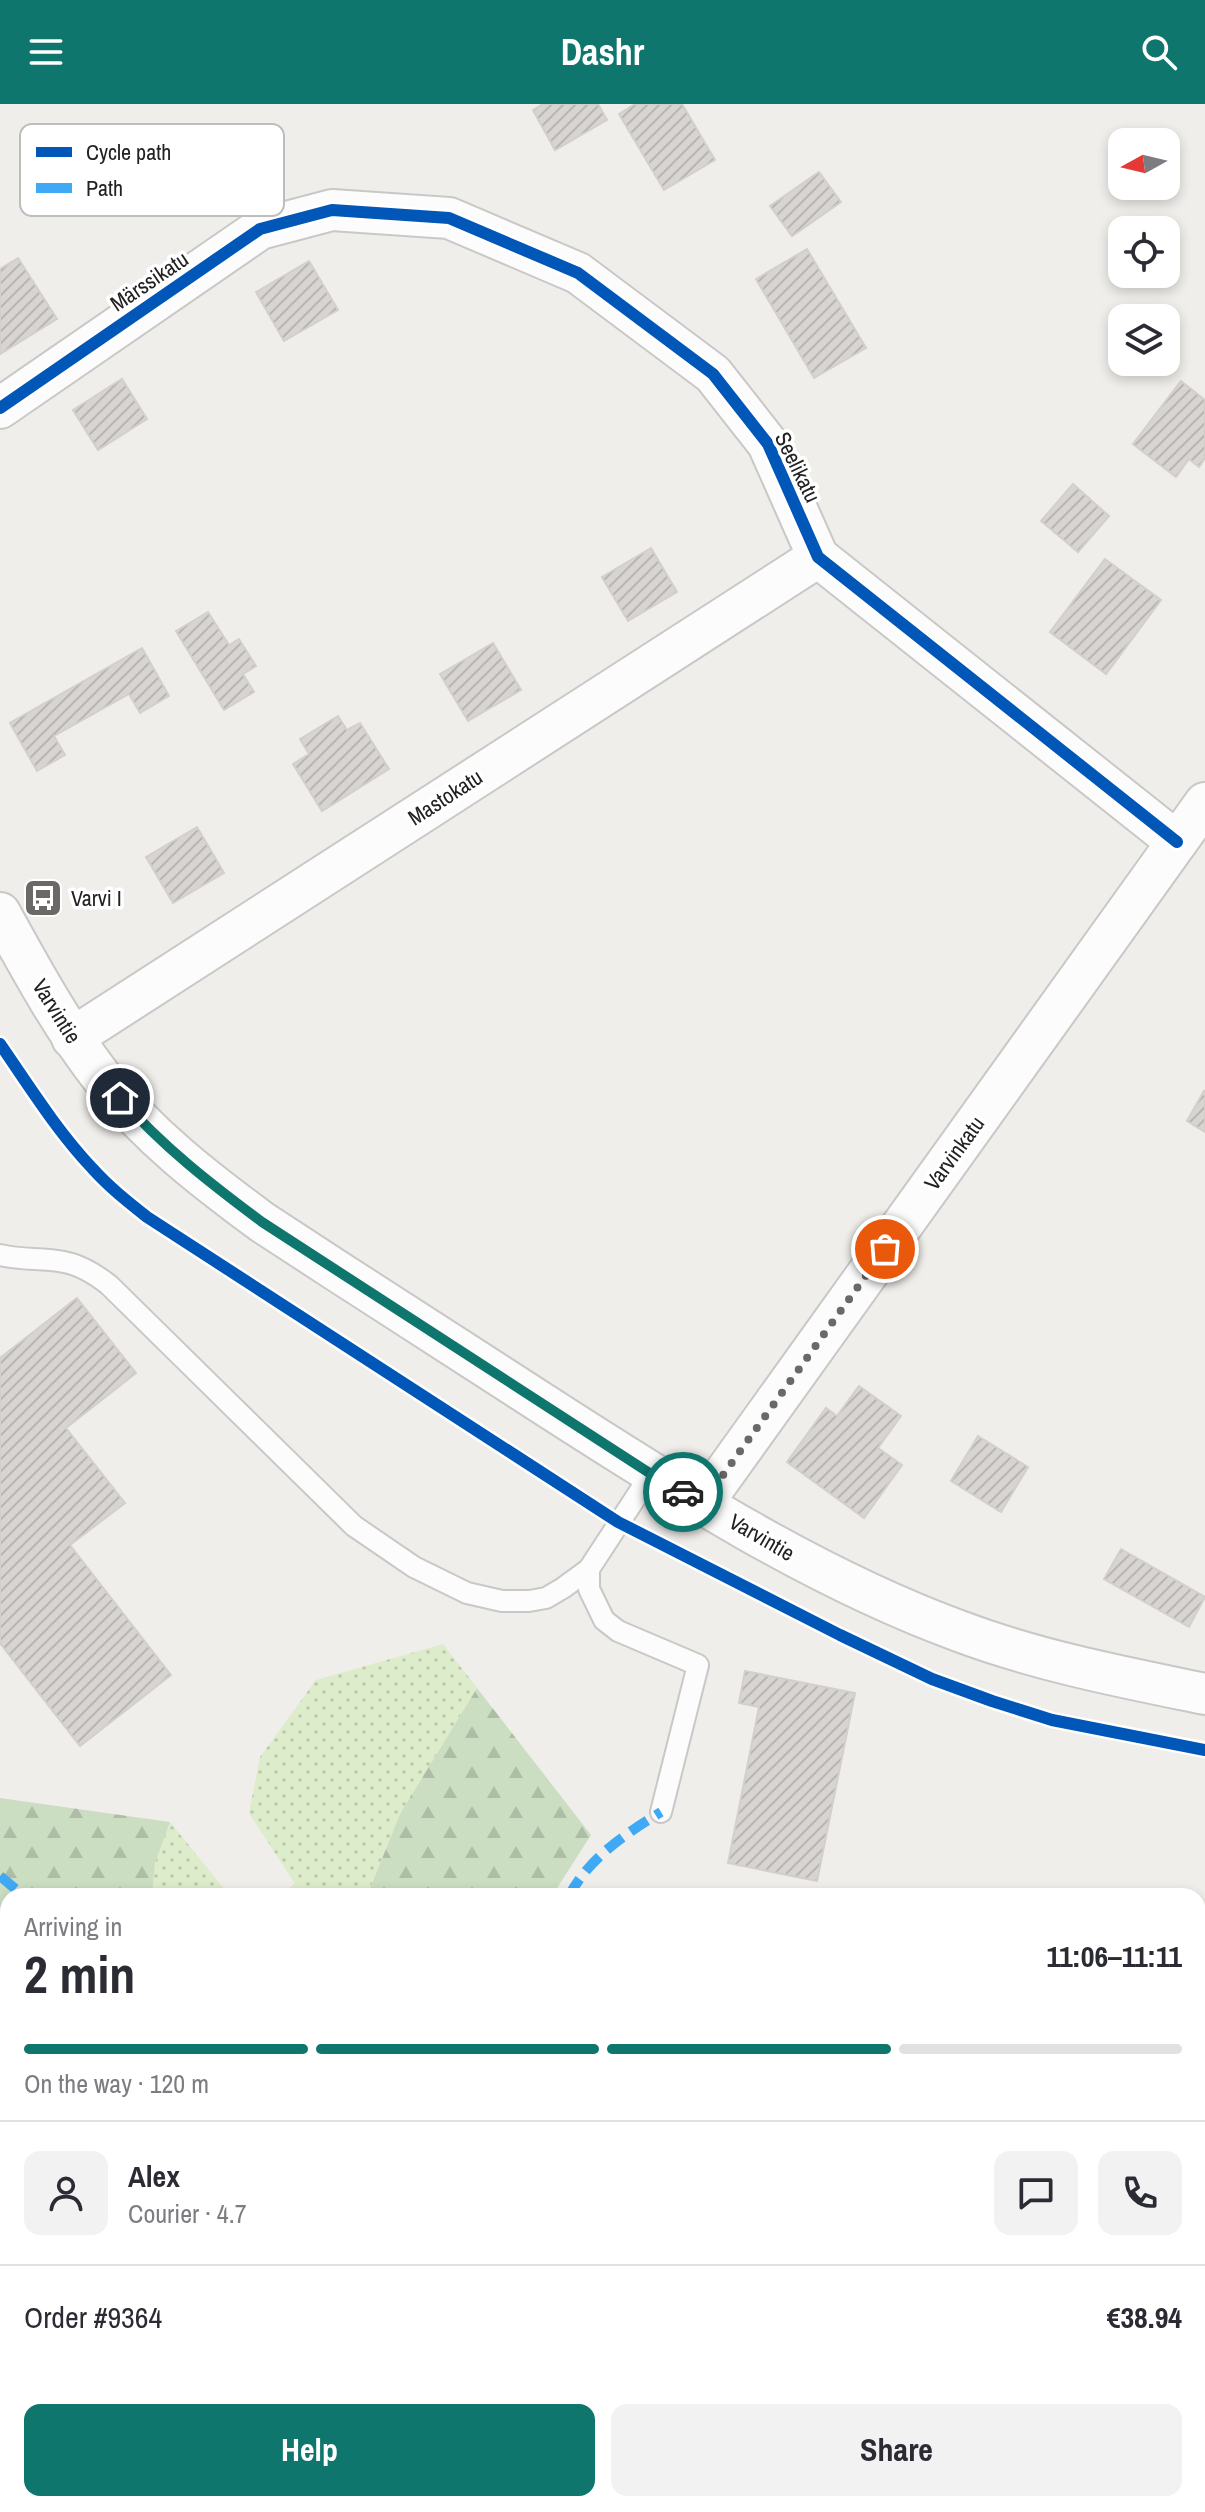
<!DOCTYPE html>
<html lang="en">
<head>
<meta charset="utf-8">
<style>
  :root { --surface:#fff; --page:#f2f2f3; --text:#2b2b33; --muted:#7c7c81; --line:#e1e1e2; --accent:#0f766e }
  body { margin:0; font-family:"Archivo Narrow",sans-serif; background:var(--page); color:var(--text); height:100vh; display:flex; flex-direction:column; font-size:30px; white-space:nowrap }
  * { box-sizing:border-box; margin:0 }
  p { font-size:26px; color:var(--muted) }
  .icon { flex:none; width:44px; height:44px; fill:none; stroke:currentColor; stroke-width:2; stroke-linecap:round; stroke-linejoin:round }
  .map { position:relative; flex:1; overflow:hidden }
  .details { position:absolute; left:0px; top:1784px; width:1206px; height:624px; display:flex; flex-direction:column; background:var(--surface); border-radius:24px 24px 0 0; box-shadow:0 4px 12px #0003 }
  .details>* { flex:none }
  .needle { width:52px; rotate:262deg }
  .tools { position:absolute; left:1108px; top:24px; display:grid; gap:16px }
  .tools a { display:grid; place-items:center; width:72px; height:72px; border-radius:16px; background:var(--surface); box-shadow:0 4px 12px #0003; font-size:40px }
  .pin { position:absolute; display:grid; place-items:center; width:68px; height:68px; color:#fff; margin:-34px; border:4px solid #fff; border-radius:50%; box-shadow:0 2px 8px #0007 }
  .courier { position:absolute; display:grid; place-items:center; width:80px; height:80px; margin:-40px; border:6px solid #0f766e; border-radius:50%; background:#fff; color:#222; box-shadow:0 2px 10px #0007 }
  .overview em { font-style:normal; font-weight:700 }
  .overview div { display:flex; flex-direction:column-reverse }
  .overview { display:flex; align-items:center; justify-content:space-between; height:136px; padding:0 24px }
  h1 { font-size:52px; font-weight:700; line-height:60px }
  .bar { display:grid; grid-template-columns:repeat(4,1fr); gap:12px 8px; align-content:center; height:96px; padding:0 24px }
  .bar i { height:10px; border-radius:6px; background:var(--line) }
  .bar .current { background:var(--accent) }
  .bar p { grid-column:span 4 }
  .line { display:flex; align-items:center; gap:20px; padding:0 24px; border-top:2px solid var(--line) }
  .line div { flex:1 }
  .round { display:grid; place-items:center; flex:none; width:84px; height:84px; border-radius:16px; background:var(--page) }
  .action { display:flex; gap:16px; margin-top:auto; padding:16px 24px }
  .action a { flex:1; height:92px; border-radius:16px; background:var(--accent); color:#fff; font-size:32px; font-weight:700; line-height:92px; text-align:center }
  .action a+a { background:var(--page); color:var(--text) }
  header { display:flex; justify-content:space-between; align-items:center; height:104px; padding:0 24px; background:var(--accent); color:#fff; font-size:36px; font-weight:700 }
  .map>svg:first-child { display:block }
  .grass { fill:url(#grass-dots) }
  .forest { fill:url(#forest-firs) }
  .water { fill:url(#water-waves) }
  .building { fill:url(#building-hatch); stroke:#d3d0cc; stroke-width:2 }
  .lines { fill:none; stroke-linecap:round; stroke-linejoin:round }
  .lane-casing { stroke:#c9c8c7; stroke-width:24 }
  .street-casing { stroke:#c9c8c7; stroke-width:44 }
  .lane { stroke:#fdfcfc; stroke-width:20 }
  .street { stroke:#fdfcfc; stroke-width:40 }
  .quiet { stroke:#3fa9f5; stroke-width:10; stroke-dasharray:20 10; stroke-linecap:butt }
  .cycleway-casing { stroke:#fff; stroke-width:17 }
  .cycleway { stroke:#0057b8; stroke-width:12 }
  .done { stroke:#6a6968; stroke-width:8; stroke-dasharray:0 14.4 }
  .route { stroke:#0f766e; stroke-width:10 }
  .labels { text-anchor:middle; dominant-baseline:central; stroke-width:7; stroke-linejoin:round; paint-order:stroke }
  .street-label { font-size:22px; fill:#222; stroke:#fff }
  .poi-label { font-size:22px; fill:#222; stroke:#fff; text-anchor:start }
  .key { fill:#fff; stroke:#bdbdbd; stroke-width:2 }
  .key-label { font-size:22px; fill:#222 }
</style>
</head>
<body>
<header><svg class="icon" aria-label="menu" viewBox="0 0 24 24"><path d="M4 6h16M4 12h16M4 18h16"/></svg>Dashr<svg class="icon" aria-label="search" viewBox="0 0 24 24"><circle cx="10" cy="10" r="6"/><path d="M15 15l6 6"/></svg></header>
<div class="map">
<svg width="1205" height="2408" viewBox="0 0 1205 2408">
  <defs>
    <pattern id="grass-dots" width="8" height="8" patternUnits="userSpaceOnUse" patternTransform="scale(2)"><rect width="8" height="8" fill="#ddeccb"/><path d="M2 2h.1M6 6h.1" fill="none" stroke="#bdcaae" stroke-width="1.8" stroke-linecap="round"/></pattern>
    <pattern id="forest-firs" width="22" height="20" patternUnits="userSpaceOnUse" patternTransform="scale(2)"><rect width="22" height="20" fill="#cbdec1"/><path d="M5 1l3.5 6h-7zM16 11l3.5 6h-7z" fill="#aebea6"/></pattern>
    <pattern id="water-waves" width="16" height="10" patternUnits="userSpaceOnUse" patternTransform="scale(2)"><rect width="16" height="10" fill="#bfdbe3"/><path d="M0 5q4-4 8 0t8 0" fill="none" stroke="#a4bcc2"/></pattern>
    <pattern id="building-hatch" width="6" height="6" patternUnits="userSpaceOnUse" patternTransform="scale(2)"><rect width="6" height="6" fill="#d7d4d2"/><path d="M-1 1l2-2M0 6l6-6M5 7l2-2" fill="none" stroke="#b8b6b4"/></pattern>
  </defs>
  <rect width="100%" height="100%" fill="#f0eeeb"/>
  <g class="grass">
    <polygon points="443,1540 477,1584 400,1710 367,1792 277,1792 295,1780 249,1709 260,1653 316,1576"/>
    <polygon points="170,1718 230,1792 152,1792 155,1759"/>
  </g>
  <g class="forest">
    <polygon points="477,1584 591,1731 552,1792 367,1792 400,1710"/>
    <polygon points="0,1694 170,1718 155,1759 152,1792 8,1792 8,1810 0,1803"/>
    <polygon points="0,1837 8,1857 8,1940 0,1941"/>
  </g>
  <polygon class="water" points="8,1940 8,2053 1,2067 8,2077 8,2400 1198,2400 1198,2185 1205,2187 1205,2408 0,2408 0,1941"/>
  <g class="building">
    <polygon points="543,0 598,0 607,16 555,46 533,6"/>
    <polygon points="635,0 682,0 715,56 664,86 619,10"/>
    <polygon points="819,68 841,98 792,132 770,102"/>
    <polygon points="807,145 866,244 814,274 756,175"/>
    <polygon points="18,154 57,215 0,250 0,165"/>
    <polygon points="309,157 338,206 284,237 256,188"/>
    <polygon points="122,275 147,315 98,346 73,306"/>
    <polygon points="1181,277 1205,296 1205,354 1199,363 1189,355 1176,373 1133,340"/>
    <polygon points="1073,380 1109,412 1078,448 1041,417"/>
    <polygon points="651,444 677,488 628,517 602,473"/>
    <polygon points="1105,455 1161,496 1106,570 1050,528"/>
    <polygon points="208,508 229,541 239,535 256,562 243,570 254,588 224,606 176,527"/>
    <polygon points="493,539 521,586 468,617 440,570"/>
    <polygon points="142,544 169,592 140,609 129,590 54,632 65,651 37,667 10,619"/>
    <polygon points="338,612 347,626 360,619 389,665 322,707 293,660 309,650 300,635"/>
    <polygon points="197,723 224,769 173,799 146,753"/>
    <polygon points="1204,987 1205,988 1205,1028 1187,1017"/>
    <polygon points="77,1194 136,1269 66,1324 125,1399 70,1441 171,1571 80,1642 0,1539 0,1254"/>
    <polygon points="859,1282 901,1312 878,1344 902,1361 864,1414 787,1358 826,1304 837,1312"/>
    <polygon points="978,1332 1028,1363 1001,1408 951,1377"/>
    <polygon points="1121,1445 1205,1493 1189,1523 1104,1475"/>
    <polygon points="745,1567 855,1589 817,1777 728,1759 759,1603 739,1599"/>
  </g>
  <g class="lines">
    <defs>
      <g id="lane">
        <path d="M0 1151C23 1157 42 1153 64 1158 81 1161 95 1170 109 1181L354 1422 414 1463 467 1489 502 1497H529L546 1494 563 1484 589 1465"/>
        <polyline points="651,1370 589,1465 589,1485 604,1516 618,1527 698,1561 661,1708"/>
        <polyline points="1198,1962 1205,1960"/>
      </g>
      <g id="street">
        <polyline points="0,304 260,125 332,106 449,114 578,169 713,270 768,340 818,453 1177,738"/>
        <path d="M0 809C32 867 63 924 103 975 148 1032 205 1076 262 1118 358 1181 455 1243 551 1305 680 1388 815 1474 959 1527 1039 1557 1122 1573 1205 1590"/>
        <polyline points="72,934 818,453"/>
        <polyline points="703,1399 1205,699"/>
      </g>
    </defs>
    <use href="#lane" class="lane-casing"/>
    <use href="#street" class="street-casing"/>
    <use href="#lane" class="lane"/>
    <use href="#street" class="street"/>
    <g class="quiet">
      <polyline points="0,1772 24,1792"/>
      <path d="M569 1792C589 1754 625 1730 661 1708"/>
      <polyline points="1198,1977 1205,1980"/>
    </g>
    <defs>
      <g id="cycleway">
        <polyline points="0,304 260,125 332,106 449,114 578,169 713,270 768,340 818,453 1177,738"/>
        <path d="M0 940C29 982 57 1027 92 1064 109 1083 128 1098 147 1113L618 1418 840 1531 932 1575 992 1597 1052 1616 1205 1646"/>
      </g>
    </defs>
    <use href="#cycleway" class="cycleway-casing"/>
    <use href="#cycleway" class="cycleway"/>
  </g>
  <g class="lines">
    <polyline class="done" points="683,1388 703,1399 885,1145"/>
    <path class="route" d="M120 994C162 1042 211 1080 262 1118L651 1370 683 1388"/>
  </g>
  <defs>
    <symbol id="bus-square" viewBox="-11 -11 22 22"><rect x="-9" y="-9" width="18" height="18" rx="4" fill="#6a6968" stroke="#fff"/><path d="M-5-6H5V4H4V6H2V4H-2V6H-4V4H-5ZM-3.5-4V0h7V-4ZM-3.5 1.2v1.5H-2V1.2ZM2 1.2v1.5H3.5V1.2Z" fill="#fff"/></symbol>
  </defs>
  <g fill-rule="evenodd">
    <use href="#bus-square" x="21" y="772" width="44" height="44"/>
  </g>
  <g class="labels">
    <g class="street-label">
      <text transform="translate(149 177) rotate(-34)">Märssikatu</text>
      <text transform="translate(798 363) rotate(64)">Seelikatu</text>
      <text transform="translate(445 693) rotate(-33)">Mastokatu</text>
      <text transform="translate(57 907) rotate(58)">Varvintie</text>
      <text transform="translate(954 1049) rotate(-54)">Varvinkatu</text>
      <text transform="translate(762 1433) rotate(30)">Varvintie</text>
    </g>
    <g class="poi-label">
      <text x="71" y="794">Varvi I</text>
    </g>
  </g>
  <rect x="20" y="20" width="264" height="92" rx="12" class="key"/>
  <rect x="36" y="43" width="36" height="10" fill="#0057b8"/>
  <rect x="36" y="79" width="36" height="10" fill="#3fa9f5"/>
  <g class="key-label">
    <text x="86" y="56">Cycle path</text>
    <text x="86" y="92">Path</text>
  </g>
</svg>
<div class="tools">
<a><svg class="needle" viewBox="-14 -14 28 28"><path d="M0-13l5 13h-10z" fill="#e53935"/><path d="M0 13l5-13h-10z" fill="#7c7c81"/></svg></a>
<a><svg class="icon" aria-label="locate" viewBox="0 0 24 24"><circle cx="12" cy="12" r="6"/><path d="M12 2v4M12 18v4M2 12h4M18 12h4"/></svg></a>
<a><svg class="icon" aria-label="layers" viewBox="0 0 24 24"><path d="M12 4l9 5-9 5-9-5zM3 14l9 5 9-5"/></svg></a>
</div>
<div class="pin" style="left:885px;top:1145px;background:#ea580c"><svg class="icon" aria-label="bag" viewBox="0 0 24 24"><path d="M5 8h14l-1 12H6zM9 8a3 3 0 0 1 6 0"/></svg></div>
<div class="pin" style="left:120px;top:994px;background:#1f2937"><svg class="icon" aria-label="home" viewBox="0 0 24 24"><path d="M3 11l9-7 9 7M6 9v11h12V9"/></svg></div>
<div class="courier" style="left:683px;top:1388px"><svg class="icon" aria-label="car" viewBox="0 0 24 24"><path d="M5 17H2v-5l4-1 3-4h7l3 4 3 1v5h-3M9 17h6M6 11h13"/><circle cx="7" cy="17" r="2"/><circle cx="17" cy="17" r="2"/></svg></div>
<section class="details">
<div class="overview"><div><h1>2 min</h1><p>Arriving in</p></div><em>11:06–11:11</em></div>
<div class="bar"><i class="current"></i><i class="current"></i><i class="current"></i><i></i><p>On the way · 120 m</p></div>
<div class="line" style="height:144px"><a class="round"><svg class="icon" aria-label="person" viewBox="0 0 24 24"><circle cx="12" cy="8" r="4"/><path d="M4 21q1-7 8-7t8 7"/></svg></a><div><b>Alex</b><p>Courier · 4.7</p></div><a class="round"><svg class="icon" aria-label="chat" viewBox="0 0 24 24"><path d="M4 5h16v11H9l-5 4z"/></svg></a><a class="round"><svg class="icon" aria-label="phone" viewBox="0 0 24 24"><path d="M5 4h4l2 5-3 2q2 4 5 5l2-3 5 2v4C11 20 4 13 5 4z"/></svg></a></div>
<div class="line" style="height:104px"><div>Order #9364</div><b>€38.94</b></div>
<div class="action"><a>Help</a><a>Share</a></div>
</section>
</div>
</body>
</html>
